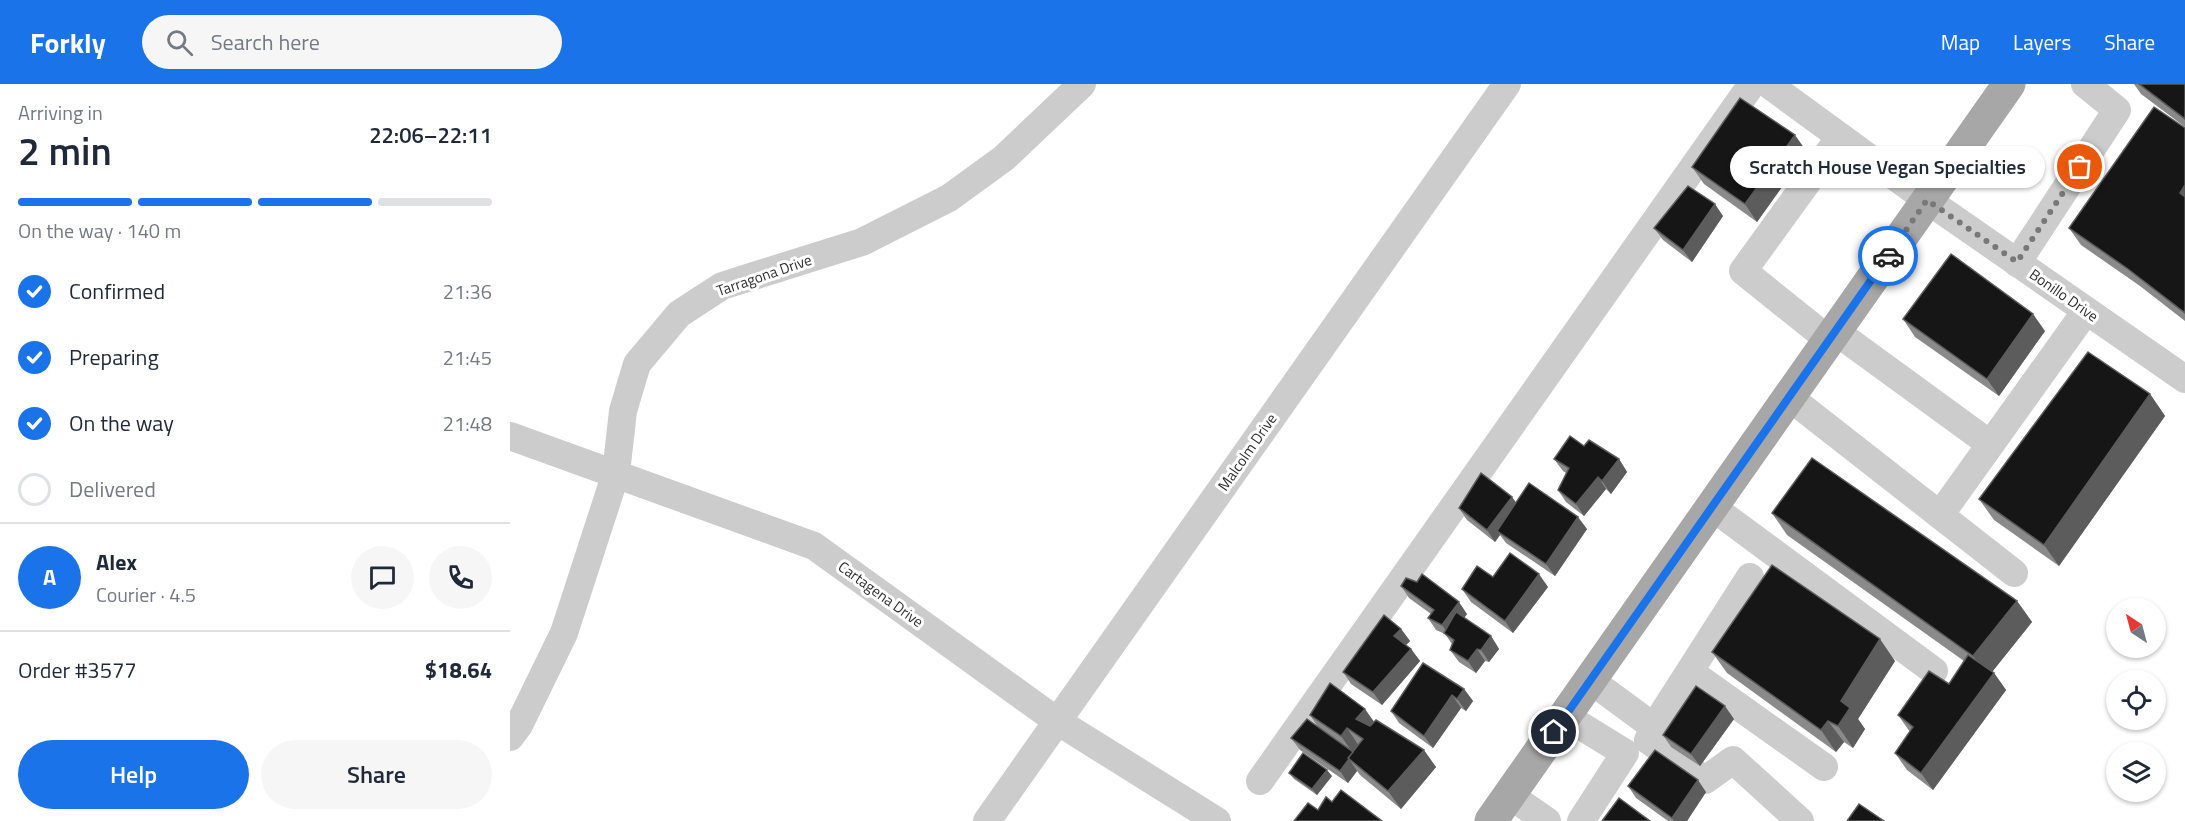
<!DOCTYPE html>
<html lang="en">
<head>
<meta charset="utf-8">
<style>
  :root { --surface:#fff; --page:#f6f6f7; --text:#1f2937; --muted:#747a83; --line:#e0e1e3; --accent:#1a73e8 }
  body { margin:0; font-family:"Titillium Web",sans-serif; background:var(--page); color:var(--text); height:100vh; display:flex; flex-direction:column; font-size:22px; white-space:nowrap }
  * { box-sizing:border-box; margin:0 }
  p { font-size:20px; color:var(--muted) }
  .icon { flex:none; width:33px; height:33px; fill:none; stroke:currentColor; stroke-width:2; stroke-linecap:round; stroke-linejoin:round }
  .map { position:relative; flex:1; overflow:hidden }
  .side { display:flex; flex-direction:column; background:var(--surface); width:510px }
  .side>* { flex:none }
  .needle { width:39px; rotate:324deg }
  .tools { position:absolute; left:1596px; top:514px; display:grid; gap:12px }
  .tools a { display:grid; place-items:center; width:60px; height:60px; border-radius:50%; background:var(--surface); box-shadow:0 2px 4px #0004; font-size:30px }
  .pin { position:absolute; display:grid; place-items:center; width:51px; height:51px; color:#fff; margin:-26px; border:3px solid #fff; border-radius:50%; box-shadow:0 2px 6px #0007 }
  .courier { position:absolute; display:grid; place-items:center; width:60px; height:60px; margin:-30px; border:4px solid #1a73e8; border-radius:50%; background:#fff; color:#222; box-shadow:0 2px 8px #0007 }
  .bubble { position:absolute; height:42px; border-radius:21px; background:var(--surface); box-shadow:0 2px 4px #0004; font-size:20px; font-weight:600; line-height:42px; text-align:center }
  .head em { font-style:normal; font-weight:600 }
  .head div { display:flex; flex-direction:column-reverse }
  .head { display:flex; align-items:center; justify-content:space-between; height:102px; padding:0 18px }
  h1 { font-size:39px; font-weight:600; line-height:45px }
  .bar { display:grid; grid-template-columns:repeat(4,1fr); gap:9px 6px; align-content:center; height:72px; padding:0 18px }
  .bar i { height:8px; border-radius:4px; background:var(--line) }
  .bar .selected { background:var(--accent) }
  .bar p { grid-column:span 4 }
  .line { display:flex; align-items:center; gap:15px; padding:0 18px; border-top:2px solid var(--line) }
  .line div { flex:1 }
  .round { display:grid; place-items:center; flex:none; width:63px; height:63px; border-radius:32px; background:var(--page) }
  ol { padding:0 18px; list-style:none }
  li { display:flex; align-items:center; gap:18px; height:66px }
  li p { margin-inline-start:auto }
  li .icon { padding:6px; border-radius:50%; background:var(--accent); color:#fff; stroke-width:4 }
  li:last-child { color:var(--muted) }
  li i { width:33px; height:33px; border:3px solid var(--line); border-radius:50% }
  .button { display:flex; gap:12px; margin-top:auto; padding:12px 18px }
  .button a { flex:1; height:69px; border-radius:36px; background:var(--accent); color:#fff; font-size:24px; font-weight:600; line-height:69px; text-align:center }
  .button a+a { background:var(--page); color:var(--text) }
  header { display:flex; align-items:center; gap:36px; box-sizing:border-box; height:84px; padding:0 30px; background:var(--accent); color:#fff }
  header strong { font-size:28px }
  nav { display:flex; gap:33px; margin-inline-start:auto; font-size:21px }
  .search { width:420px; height:54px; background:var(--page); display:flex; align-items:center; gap:15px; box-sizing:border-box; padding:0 21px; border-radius:33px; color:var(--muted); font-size:22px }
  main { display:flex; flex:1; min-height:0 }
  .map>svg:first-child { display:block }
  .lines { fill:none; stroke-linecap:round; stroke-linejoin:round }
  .minor { stroke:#ccc; stroke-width:28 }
  .major { stroke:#a7a7a7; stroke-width:33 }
  .wall { fill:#8a8a8a }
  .shaded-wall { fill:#5c5c5c }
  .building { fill:#161616; stroke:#5c5c5c; stroke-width:1.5 }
  .done { stroke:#787878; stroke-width:6; stroke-dasharray:0 10.8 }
  .route { stroke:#1a73e8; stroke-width:8 }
  .labels { text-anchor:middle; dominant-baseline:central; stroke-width:6; stroke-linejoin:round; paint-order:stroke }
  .street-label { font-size:15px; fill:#2f2f2f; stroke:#fff }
</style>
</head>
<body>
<header>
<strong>Forkly</strong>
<div class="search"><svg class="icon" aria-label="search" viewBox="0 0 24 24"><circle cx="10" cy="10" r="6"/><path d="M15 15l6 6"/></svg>Search here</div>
<nav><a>Map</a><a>Layers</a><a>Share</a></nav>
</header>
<main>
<section class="side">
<div class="head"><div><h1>2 min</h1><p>Arriving in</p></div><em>22:06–22:11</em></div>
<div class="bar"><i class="selected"></i><i class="selected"></i><i class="selected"></i><i></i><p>On the way · 140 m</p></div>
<ol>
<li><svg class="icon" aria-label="check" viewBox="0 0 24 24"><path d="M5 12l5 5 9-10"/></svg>Confirmed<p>21:36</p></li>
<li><svg class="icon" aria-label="check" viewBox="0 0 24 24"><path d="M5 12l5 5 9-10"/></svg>Preparing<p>21:45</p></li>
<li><svg class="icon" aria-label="check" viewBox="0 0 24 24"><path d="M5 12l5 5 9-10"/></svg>On the way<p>21:48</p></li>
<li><i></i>Delivered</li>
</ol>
<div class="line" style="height:108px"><b class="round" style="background:var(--accent);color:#fff">A</b><div><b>Alex</b><p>Courier · 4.5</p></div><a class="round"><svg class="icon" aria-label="chat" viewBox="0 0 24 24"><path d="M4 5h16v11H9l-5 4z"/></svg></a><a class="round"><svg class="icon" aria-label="phone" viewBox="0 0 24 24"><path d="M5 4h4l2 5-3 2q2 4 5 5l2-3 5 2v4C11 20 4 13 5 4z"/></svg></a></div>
<div class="line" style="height:78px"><div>Order #3577</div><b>$18.64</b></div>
<div class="button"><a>Help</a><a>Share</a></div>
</section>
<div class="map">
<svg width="1675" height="737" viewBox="0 0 1675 737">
  <rect width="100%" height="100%" fill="#fff"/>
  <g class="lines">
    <g class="minor">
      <polyline points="1258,0 1417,116 1675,295"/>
      <polyline points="1507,179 1607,26 1575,0"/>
      <polyline points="1325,247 1480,360"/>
      <polyline points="1319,256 1233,187 1330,53"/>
      <polyline points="1279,313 1504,489"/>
      <polyline points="0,352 304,462 547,637 707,737"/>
      <polyline points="1202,423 1424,587"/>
      <polyline points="1430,431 1576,227"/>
      <polyline points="1180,588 1314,683"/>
      <polyline points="1080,596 1144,643 1240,493"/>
      <polyline points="1055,632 1115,669 1071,737"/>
      <polyline points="1144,643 1138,656 1195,696 1223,676 1290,737"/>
      <polyline points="0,653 9,641 54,549 106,389 113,327 127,280 169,230 212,202 352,158 439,114 494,74 572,0"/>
      <polyline points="750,697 1242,0"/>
      <polyline points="999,711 1037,737"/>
      <polyline points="477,737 997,0"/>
    </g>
    <polyline class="major" points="981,737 1499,0"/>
  </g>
  <g class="wall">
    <polygon points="1624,0 1675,0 1675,43 1631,10"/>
    <polygon points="1675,44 1675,237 1630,202 1571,161 1559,144"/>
    <polygon points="1297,68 1247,138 1194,100 1182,83"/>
    <polygon points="1213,132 1182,178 1153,156 1144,144"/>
    <polygon points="1393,235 1535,247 1489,312 1405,253"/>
    <polygon points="1640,310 1655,332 1549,482 1484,436 1469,415"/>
    <polygon points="1074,362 1109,375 1117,388 1101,410 1096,405 1074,432 1056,418 1048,406 1056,389 1053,387 1044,375"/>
    <polygon points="1006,418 1077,445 1045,492 996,459 990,451 985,458 957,436 949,424"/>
    <polygon points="1262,429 1507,517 1522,538 1482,588 1484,589 1496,606 1423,706 1397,686 1385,669 1400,648 1388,631 1439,600 1454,577 1277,451"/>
    <polygon points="983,493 1038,503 1003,549 961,518 952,505"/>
    <polygon points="891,502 957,530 954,534 981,552 989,565 979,578 975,577 966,589 949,578 940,566 942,560 935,550 926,546 918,534 921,530 899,514"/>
    <polygon points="891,545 900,557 896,561 901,565 910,577 872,621 841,600 833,588"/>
    <polygon points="1202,568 1385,577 1348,635 1355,645 1343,664 1334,658 1326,668 1217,589"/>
    <polygon points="954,605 963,617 956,627 951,624 923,664 889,639 881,627"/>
    <polygon points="800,631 864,638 926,683 891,725 850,691 847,687 838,699 790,666 781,654 808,643"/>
    <polygon points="1224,635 1190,682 1161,663 1153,651"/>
    <polygon points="779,689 822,692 807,711 784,695"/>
    <polygon points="1118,702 1196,708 1177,737 1158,737 1126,714"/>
  </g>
  <g class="shaded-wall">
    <polygon points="1285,51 1297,68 1247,138 1235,120"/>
    <polygon points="1675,101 1675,116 1670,109"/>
    <polygon points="1205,120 1213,132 1182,178 1173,166"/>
    <polygon points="1523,230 1535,247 1489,312 1477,295"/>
    <polygon points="1640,310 1655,332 1549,482 1534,461"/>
    <polygon points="1109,375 1117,388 1101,410 1092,397"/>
    <polygon points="1088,393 1096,405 1074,432 1066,420"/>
    <polygon points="1002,413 1011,425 987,447 990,451 985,458 977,446"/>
    <polygon points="1068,433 1077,445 1045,492 1036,480"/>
    <polygon points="1029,490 1038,503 1003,549 995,537"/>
    <polygon points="1507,517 1522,538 1478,593 1463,572"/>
    <polygon points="949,518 957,530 940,553 932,541"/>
    <polygon points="891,545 900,557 893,564 884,552"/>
    <polygon points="981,552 989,565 979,578 971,566"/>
    <polygon points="1370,555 1385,577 1348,635 1355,645 1343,664 1328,642 1331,617"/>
    <polygon points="901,565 910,577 872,621 863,608"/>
    <polygon points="967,565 975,577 966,589 958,577"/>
    <polygon points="1484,589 1496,606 1423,706 1411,689"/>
    <polygon points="954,605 963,617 956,627 947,615"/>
    <polygon points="942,611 951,624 923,664 914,652"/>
    <polygon points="1215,622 1224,635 1190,682 1181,670"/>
    <polygon points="855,625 867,642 858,653 846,635"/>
    <polygon points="1318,637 1334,658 1326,668 1311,646"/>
    <polygon points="837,644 849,662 843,669 831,652"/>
    <polygon points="914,666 926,683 891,725 878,707"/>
    <polygon points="839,675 847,687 838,699 830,687"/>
    <polygon points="817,686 822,692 807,711 802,705"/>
    <polygon points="1188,696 1196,708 1177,737 1164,737 1162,734"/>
  </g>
  <g class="building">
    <polygon points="1629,0 1675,0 1675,35"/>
    <polygon points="1230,14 1285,51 1235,120 1182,83"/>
    <polygon points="1644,23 1675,44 1675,101 1670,109 1675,113 1675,229 1618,185 1559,144"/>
    <polygon points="1178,102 1205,120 1173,166 1144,144"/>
    <polygon points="1441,170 1523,230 1477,295 1393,235"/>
    <polygon points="1578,268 1640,310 1534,461 1469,415"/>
    <polygon points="1060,352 1074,362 1079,356 1109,375 1092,397 1088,393 1066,420 1048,406 1059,384 1044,375"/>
    <polygon points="1302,374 1507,517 1463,572 1262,429"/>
    <polygon points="971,389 1002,413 977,446 949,424"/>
    <polygon points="1019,399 1068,433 1036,480 987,447"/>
    <polygon points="1000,469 1029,490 995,537 952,505 967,482 983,493"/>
    <polygon points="1262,481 1370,555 1331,617 1340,624 1328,642 1318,637 1311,646 1202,568"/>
    <polygon points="912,490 949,518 932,541 918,534 924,526 891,502 896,494 907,498"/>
    <polygon points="946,528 981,552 971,566 967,565 958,577 940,566 944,556 934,549"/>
    <polygon points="874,531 891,545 884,552 901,565 863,608 833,588"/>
    <polygon points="1458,571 1484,589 1411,689 1385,669 1403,643 1388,631 1419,587 1439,600"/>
    <polygon points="913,579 954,605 947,615 942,611 914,652 881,627"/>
    <polygon points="820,599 855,625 846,635 860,642 866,636 914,666 878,707 838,674 853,655 837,644 831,652 800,631"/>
    <polygon points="1186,602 1215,622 1181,670 1153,651"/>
    <polygon points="797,635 843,668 838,674 839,675 830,687 781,654"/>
    <polygon points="1145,666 1188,696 1162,734 1118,702"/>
    <polygon points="793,669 817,686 802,705 779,689"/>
    <polygon points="831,706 872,737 784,737 798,719 808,726 816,713 822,718"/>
    <polygon points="1109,714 1140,737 1092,737"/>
    <polygon points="1349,720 1374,737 1337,737"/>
  </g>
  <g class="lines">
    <polyline class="done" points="1378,172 1417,116 1507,178 1570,83"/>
    <polyline class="route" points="1044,648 1378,172"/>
  </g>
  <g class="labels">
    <g class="street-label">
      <text transform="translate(254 191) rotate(-19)">Tarragona Drive</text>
      <text transform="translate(1554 211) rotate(35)">Bonillo Drive</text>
      <text transform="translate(737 368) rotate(-55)">Malcolm Drive</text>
      <text transform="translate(371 510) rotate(36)">Cartagena Drive</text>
    </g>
  </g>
</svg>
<div class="tools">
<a><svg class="needle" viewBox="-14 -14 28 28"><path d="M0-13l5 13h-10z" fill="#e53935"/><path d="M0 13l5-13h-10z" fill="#747a83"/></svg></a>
<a><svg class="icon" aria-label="locate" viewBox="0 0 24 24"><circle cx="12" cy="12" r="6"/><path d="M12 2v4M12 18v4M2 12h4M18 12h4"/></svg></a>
<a><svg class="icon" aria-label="layers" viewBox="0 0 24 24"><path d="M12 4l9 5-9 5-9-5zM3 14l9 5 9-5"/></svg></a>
</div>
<div class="pin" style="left:1570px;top:83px;background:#ea580c"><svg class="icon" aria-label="bag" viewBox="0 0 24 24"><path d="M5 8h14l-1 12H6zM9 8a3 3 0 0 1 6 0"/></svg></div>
<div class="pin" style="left:1044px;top:648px;background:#1f2937"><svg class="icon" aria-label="home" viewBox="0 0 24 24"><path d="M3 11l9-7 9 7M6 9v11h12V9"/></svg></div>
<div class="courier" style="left:1378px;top:172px"><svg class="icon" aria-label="car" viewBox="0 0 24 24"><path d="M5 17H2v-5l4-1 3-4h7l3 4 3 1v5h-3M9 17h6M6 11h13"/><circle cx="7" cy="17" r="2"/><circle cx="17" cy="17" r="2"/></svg></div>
<div class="bubble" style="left:1220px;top:62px;width:315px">Scratch House Vegan Specialties</div>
</div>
</main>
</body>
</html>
